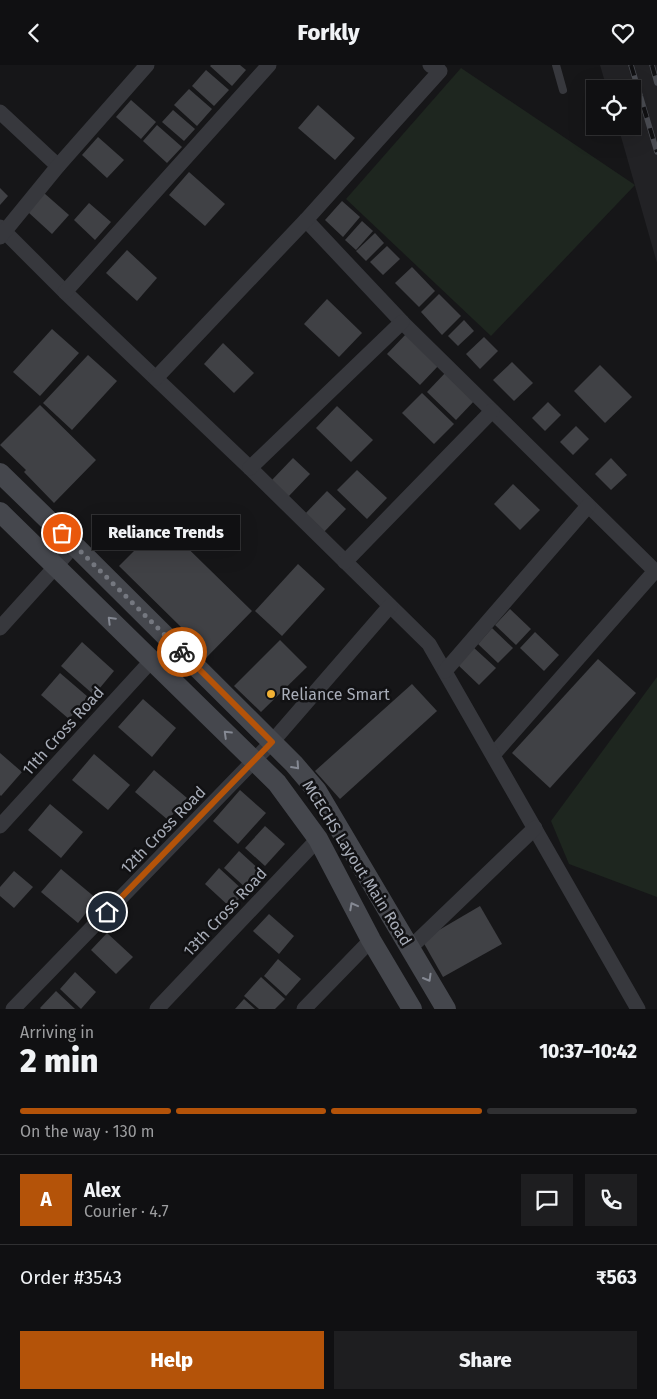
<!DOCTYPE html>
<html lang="en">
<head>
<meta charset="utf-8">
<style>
  :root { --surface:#101012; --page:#1e1e20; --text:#f1f3f6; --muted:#9c9d9f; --line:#303032; --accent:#b45309 }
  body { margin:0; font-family:"Fira Sans",sans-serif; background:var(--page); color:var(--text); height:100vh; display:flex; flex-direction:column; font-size:19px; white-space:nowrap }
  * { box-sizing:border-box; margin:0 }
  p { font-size:16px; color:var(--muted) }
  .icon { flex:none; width:28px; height:28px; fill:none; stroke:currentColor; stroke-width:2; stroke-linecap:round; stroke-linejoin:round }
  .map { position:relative; height:944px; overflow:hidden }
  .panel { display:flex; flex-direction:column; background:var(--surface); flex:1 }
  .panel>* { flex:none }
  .fabs { position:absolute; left:586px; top:15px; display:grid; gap:10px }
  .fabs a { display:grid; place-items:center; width:55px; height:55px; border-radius:0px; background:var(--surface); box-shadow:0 5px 20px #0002,0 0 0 1px var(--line); font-size:25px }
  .pin { position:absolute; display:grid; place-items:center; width:42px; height:42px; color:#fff; margin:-21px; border:2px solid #fff; border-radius:50%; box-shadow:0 1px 5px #0007 }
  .courier { position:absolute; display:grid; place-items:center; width:50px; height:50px; margin:-25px; border:4px solid #b45309; border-radius:50%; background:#fff; color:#222; box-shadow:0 1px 6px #0007 }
  .bubble { position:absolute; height:35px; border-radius:0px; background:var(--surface); box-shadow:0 5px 20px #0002,0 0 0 1px var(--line); font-size:16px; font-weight:800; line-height:35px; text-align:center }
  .head em { font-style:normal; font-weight:800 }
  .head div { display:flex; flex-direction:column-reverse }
  .head { display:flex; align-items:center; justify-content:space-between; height:85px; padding:0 20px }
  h1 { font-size:32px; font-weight:800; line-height:38px }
  .bar { display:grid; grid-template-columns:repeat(4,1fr); gap:8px 5px; align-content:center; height:60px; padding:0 20px }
  .bar i { height:6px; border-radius:4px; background:var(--line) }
  .bar .current { background:var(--accent) }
  .bar p { grid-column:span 4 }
  .line { display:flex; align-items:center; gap:12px; padding:0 20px; border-top:1px solid var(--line) }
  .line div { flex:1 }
  .round { display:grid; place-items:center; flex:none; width:52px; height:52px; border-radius:0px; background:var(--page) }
  .button { display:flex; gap:10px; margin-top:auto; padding:10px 20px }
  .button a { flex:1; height:58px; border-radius:0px; background:var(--accent); color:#fff; font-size:20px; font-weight:800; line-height:58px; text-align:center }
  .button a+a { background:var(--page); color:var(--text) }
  header { display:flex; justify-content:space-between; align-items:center; height:65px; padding:0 20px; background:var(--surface); font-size:22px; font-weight:800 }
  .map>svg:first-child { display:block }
  .built { fill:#222225 }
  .green { fill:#1e261f }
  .building { fill:#404145 }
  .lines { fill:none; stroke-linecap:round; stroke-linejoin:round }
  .service { stroke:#37383d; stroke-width:8 }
  .minor { stroke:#37383d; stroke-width:15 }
  .secondary { stroke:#45474d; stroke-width:20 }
  .rail-casing { stroke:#4a4c52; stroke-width:5.5 }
  .rail { stroke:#111113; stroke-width:4; stroke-dasharray:11; stroke-linecap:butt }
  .oneway { stroke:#858993 }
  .done { stroke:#757880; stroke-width:5; stroke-dasharray:0 9 }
  .route { stroke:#b45309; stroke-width:6 }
  .poi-dot { fill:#f2b134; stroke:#111113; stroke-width:2 }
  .labels { text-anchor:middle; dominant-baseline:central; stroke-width:5; stroke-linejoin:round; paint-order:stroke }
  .poi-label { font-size:16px; fill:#a8adb8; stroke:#111113; text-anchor:start }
  .street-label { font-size:16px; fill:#a8adb8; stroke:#111113 }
</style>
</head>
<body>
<header><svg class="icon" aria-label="back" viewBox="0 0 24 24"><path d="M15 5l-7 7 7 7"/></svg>Forkly<svg class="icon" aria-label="heart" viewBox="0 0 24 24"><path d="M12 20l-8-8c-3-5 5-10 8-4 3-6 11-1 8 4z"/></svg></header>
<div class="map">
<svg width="657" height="944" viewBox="0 0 657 944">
  <rect width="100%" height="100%" fill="#161618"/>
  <polygon class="built" points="600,0 657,0 657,198 618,61 632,61 632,24 607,24"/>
  <g class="green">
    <polygon points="461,3 635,120 491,271 346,134"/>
    <polygon points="657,612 657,832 569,799 551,756"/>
  </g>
  <g class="building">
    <polygon points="211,0 240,0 246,5 232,21 210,1"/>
    <polygon points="206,5 229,25 214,41 192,21"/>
    <polygon points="189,24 212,44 197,61 174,40"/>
    <polygon points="131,35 156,57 141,74 116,52"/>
    <polygon points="318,40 355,73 335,95 298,63"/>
    <polygon points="173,45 195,64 184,76 162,57"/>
    <polygon points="157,60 182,82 167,98 143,76"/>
    <polygon points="98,72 124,95 107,113 82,90"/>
    <polygon points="189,107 225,139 205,161 169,130"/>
    <polygon points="0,123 8,131 0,140"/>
    <polygon points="44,128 69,150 52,169 28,147"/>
    <polygon points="342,136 360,152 343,172 325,155"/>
    <polygon points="89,138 111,157 95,175 74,155"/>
    <polygon points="362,156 373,166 356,185 345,175"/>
    <polygon points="375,168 384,178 366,196 356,186"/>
    <polygon points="387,181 400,194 383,210 370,197"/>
    <polygon points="127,185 157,213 137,236 106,208"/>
    <polygon points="412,202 435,226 419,242 395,218"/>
    <polygon points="439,229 461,251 442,270 421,247"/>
    <polygon points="327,234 362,268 339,292 304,259"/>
    <polygon points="464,255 474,266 458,281 448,271"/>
    <polygon points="52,264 79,288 40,331 13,307"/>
    <polygon points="407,268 440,299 420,320 387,289"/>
    <polygon points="484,272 498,286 480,304 466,289"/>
    <polygon points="223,278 254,308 234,328 204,299"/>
    <polygon points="88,290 117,316 72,365 43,338"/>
    <polygon points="512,297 533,318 514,336 493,315"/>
    <polygon points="600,300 632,332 605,358 574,326"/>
    <polygon points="447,306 476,334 456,355 427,327"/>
    <polygon points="422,328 454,359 434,379 402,348"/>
    <polygon points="548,337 561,350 545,366 532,353"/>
    <polygon points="40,340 96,395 54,438 24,407 26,405 0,380"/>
    <polygon points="337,341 373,375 351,397 316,363"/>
    <polygon points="576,361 589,374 573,390 560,377"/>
    <polygon points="293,393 310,409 288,432 271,416"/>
    <polygon points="611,393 627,410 611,425 595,409"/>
    <polygon points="357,405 387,433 367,454 337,425"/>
    <polygon points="513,419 540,445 520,465 494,439"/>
    <polygon points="327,426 346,444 323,468 304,450"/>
    <polygon points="162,458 252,546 205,594 176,566 181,562 119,501"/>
    <polygon points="298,499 325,524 282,571 255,546"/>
    <polygon points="510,544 531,564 516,580 495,560"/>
    <polygon points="492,563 513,583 498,598 478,579"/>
    <polygon points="535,567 559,590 544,606 520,583"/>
    <polygon points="280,575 307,602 261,647 234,621"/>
    <polygon points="82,577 114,606 94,630 61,601"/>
    <polygon points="473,582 496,603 479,620 457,599"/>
    <polygon points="598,594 636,628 550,723 512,688"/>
    <polygon points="60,608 88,632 69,654 41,630"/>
    <polygon points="412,619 437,646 340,734 315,706"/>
    <polygon points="143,634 176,663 152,692 118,662"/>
    <polygon points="0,688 22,707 1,731 0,730"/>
    <polygon points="94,689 130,720 108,745 72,715"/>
    <polygon points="154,705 187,733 168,755 135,727"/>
    <polygon points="240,725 266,748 238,779 213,756"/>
    <polygon points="50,739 83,767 61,793 28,765"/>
    <polygon points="265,761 285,779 265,801 245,783"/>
    <polygon points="239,786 262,807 247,824 224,803"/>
    <polygon points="219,803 245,827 231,843 205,819"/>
    <polygon points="61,804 97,834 78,858 41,827"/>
    <polygon points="14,806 33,822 14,843 0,831 0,822"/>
    <polygon points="480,841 502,879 443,912 422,875"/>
    <polygon points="269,849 294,871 279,889 253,866"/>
    <polygon points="107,868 133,892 116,909 91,885"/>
    <polygon points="278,894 301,914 286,931 264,911"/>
    <polygon points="75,907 96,927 81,944 60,924"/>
    <polygon points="261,912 285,934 275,944 259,944 244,931"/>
    <polygon points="56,926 75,944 41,944 40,943"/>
    <polygon points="244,934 255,944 235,944"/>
  </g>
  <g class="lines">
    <polyline class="service" points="556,0 563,25"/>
    <g class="minor">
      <polyline points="0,47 58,101"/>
      <polyline points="306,155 402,257 655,506 493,690"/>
      <polyline points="0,162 65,227 250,403 429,579 638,944"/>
      <polyline points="0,172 58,101 147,0"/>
      <polyline points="65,227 269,0"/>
      <polyline points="156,313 306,155 440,6 430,0"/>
      <polyline points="250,403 402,257"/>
      <polyline points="345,497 492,346"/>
      <polyline points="0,563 56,501 74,480"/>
      <polyline points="445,606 588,441"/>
      <polyline points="0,761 152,595"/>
      <polyline points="410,883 535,763"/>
      <polyline points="13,944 272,677 390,541"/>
      <polyline points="157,944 318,774"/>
      <polyline points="304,944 371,875"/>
    </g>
    <g class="secondary">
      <polyline points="0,408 74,480 294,699 317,726 446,944"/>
      <polyline points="0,447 277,718 318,774 371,875 412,944"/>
    </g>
    <defs>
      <g id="rail">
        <polyline points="631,0 657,87"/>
        <polyline points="652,0 657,18"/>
      </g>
    </defs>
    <use href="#rail" class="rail-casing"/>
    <use href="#rail" class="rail"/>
  </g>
  <defs><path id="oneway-chevron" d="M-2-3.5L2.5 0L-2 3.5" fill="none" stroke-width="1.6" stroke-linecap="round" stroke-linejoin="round" transform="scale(1.25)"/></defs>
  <g class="oneway">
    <use href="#oneway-chevron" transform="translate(111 555) rotate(-135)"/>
    <use href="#oneway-chevron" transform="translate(227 669) rotate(-136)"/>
    <use href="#oneway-chevron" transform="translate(296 701) rotate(48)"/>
    <use href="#oneway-chevron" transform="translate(353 841) rotate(-118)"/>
    <use href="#oneway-chevron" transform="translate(428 913) rotate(60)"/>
  </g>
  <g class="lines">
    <polyline class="done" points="62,468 182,587"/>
    <polyline class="route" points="107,847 272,677 182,587"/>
  </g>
  <circle class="poi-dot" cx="271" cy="629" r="5"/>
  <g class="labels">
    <g class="poi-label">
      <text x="281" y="629">Reliance Smart</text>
    </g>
    <g class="street-label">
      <text transform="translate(63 666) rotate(-48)">11th Cross Road</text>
      <text transform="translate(163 765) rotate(-46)">12th Cross Road</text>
      <text transform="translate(357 798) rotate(58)">MCECHS Layout Main Road</text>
      <text transform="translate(225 847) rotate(-47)">13th Cross Road</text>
    </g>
  </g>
</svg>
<div class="fabs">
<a><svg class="icon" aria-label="locate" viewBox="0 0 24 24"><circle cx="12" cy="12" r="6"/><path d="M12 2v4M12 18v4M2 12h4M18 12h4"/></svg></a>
</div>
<div class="pin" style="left:62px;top:468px;background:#ea580c"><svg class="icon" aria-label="bag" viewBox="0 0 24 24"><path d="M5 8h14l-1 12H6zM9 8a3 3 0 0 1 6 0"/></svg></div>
<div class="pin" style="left:107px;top:847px;background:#1f2937"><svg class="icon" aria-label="home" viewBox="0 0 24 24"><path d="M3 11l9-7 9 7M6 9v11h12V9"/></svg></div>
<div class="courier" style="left:182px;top:587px"><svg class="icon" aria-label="bike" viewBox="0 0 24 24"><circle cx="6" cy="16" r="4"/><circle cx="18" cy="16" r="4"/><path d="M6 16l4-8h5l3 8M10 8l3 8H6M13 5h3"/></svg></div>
<div class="bubble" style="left:92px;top:450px;width:148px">Reliance Trends</div>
</div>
<section class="panel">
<div class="head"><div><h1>2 min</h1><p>Arriving in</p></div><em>10:37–10:42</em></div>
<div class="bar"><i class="current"></i><i class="current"></i><i class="current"></i><i></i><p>On the way · 130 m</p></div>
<div class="line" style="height:90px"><b class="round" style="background:var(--accent);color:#fff">A</b><div><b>Alex</b><p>Courier · 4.7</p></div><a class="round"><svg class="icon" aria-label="chat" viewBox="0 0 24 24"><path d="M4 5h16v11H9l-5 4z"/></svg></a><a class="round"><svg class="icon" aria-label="phone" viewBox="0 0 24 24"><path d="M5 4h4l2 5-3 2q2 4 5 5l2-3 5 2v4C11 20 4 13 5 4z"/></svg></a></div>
<div class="line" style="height:65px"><div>Order #3543</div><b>₹563</b></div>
<div class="button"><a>Help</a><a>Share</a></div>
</section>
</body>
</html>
